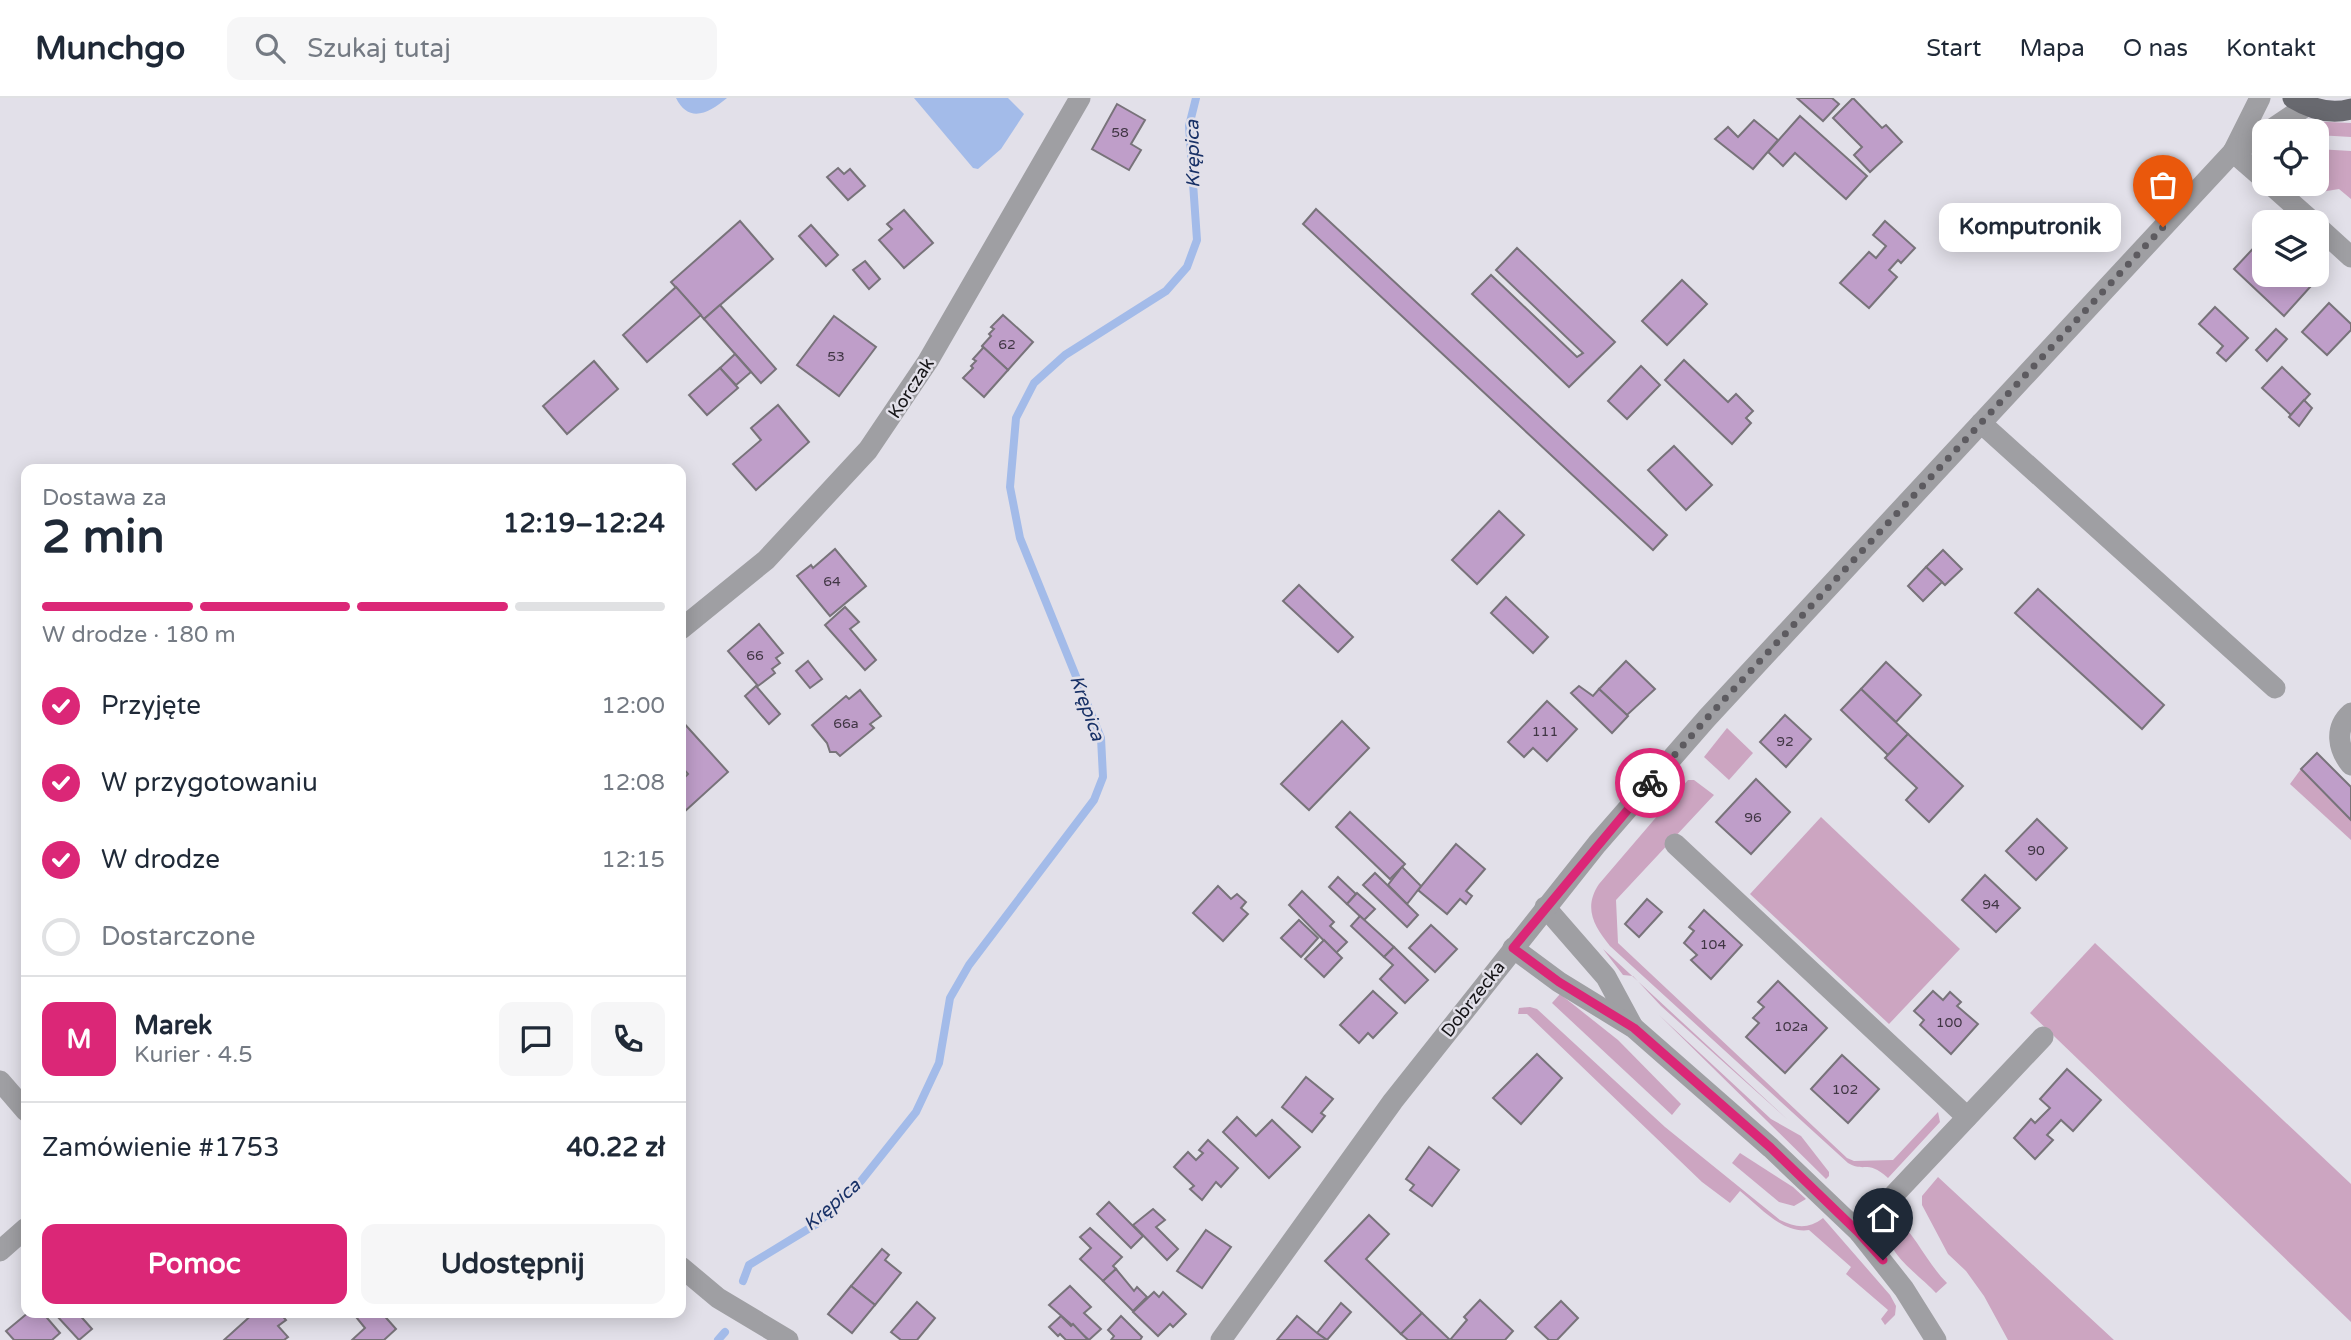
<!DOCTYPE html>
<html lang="pl">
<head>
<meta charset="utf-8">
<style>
  :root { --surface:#fff; --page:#f6f6f7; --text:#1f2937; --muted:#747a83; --line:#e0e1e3; --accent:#db2777 }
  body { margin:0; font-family:"Varela Round",sans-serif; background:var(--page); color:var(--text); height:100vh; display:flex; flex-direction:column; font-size:26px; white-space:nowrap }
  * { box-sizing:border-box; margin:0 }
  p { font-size:23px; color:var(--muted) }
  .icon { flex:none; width:38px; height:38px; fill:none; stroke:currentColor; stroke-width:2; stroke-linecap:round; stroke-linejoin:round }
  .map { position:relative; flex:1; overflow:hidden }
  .drawer { position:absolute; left:21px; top:366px; width:665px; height:854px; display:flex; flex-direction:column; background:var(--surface); border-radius:14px; box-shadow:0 4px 18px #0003 }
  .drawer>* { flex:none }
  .fabs { position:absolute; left:2252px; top:21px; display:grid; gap:14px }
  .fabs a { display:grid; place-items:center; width:77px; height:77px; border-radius:14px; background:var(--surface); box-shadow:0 4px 18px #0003; font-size:35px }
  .pin { position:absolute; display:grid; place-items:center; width:60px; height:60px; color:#fff; margin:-72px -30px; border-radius:50% 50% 50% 0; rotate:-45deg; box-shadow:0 0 7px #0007 }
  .pin .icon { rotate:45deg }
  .courier { position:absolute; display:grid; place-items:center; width:70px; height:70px; margin:-35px; border:5px solid #db2777; border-radius:50%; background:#fff; color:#222; box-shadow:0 2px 9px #0007 }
  .bubble { position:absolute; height:49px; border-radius:14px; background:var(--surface); box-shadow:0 4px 18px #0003; font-size:23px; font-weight:700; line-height:49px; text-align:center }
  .summary em { font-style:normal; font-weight:700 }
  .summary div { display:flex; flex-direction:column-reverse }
  .summary { display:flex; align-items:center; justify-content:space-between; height:119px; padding:0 21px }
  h1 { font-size:46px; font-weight:700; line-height:52px }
  .bar { display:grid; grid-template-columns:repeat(4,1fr); gap:10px 7px; align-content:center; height:84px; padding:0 21px }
  .bar i { height:9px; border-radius:5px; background:var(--line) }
  .bar .current { background:var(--accent) }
  .bar p { grid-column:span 4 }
  .line { display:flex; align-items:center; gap:18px; padding:0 21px; border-top:2px solid var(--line) }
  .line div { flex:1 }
  .round { display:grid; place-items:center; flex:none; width:74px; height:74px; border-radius:14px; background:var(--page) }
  ol { padding:0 21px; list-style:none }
  li { display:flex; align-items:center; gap:21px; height:77px }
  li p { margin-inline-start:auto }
  li .icon { padding:7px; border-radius:50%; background:var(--accent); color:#fff; stroke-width:4 }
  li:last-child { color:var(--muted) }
  li i { width:38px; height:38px; border:4px solid var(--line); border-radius:50% }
  .action { display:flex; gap:14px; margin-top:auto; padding:14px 21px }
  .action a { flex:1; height:80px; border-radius:14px; background:var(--accent); color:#fff; font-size:28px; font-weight:700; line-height:80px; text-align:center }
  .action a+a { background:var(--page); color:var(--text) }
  header { display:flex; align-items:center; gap:42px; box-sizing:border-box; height:98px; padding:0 35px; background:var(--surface); border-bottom:2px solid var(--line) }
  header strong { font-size:33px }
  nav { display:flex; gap:38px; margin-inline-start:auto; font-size:24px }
  .search { width:490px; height:63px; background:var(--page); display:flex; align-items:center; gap:18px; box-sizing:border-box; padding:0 24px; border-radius:14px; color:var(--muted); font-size:26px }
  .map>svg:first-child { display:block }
  .green { fill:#cca5c1 }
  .water { fill:#a3bbe9 }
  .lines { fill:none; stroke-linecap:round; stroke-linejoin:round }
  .stream { stroke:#a3bbe9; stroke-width:8 }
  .building { fill:#bf9ec9; stroke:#78737a; stroke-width:2 }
  .minor { stroke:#9f9fa3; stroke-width:21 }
  .major { stroke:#68696f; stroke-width:21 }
  .done { stroke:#5d5b60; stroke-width:7; stroke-dasharray:0 12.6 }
  .route { stroke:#db2777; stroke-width:9 }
  .labels { text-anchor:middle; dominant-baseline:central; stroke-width:5; stroke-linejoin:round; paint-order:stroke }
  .number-label { font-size:14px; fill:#403644 }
  .street-label { font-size:18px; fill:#151417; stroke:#e2e0e9 }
  .water-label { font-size:19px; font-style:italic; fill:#183167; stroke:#e2e0e9 }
</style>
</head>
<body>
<header>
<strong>Munchgo</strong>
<div class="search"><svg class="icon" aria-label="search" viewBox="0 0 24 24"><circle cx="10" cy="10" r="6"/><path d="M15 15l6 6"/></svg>Szukaj tutaj</div>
<nav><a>Start</a><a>Mapa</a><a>O nas</a><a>Kontakt</a></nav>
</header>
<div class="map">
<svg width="2351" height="1242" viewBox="0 0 2351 1242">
  <rect width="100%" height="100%" fill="#e2e0e9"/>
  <g class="green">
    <polygon points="2308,23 2351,25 2351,39 2317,37 2317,33 2289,33 2283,29"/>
    <polygon points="2317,51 2351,53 2351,101 2339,91 2321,94 2301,86 2317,86"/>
    <polygon points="1727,630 1753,655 1729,682 1704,659"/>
    <polygon points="2301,671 2351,722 2351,742 2290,686"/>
    <path d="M1688 682H1694L1714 697 1616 802 1618 845 1847 1060 1854 1063 1893 1062 1938 1014 1940 1024 1888 1080C1867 1061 1865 1075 1848 1065L1610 848C1594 828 1583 810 1599 786Z"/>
    <polygon points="1821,719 1960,851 1889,926 1750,796"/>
    <polygon points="2095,845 2351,1086 2351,1224 2030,915"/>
    <polygon points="1603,851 1788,1022 1661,908 1633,878 1623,877"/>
    <polygon points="1560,896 1618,942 1681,1006 1672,1017 1552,905"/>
    <path d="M1530 909 1537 911 1665 1029 1780 1122C1796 1130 1809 1131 1823 1120L1890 1197 1896 1208 1895 1217 1885 1227 1881 1221 1888 1212 1846 1176 1851 1169 1809 1132C1782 1136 1759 1108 1740 1093L1730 1105 1702 1084 1527 916H1518L1519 910Z"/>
    <polygon points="1659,917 1771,1021 1801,1038 1829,1074 1829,1078 1826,1081"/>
    <polygon points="1740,1055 1793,1089 1806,1101 1794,1108 1779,1104 1732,1065"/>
    <polygon points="1938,1079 2114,1242 2008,1242 1984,1198 1966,1173 1948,1156 1922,1107 1922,1098"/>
    <path d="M1894 1118C1916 1137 1926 1164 1947 1185L1936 1195C1918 1175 1871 1147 1894 1118Z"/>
  </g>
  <g class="water">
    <path d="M676 0H727C709 15 689 26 676 0Z"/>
    <polygon points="914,0 1008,0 1024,16 1001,51 978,71 973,70"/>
  </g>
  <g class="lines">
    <g class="stream">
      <polyline points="743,1183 749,1167 818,1125 861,1083 916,1014 939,965 950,900 969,867 1094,702 1103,679 1101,640 1020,440 1010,389 1016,320 1034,285 1065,257 1166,193 1187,169 1197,142 1189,28 1196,0"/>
      <polyline points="718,1242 725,1234"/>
    </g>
  </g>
  <g class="building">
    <polygon points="1797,0 1832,0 1839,6 1823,23"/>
    <polygon points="1853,0 1882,30 1886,27 1902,44 1870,74 1854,57 1862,49 1833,20"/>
    <polygon points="1117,6 1145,22 1131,46 1141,52 1129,72 1092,51"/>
    <polygon points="1800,18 1867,78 1846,101 1795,55 1783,68 1768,54"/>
    <polygon points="1754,22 1778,42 1753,71 1715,41 1728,29 1738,39"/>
    <polygon points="838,70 844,76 850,71 865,88 848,102 827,79"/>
    <polygon points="1316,111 1667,437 1653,452 1303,126"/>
    <polygon points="904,112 933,145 904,170 879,142 892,131 887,126"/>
    <polygon points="740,123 773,161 704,221 671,184"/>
    <polygon points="1885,123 1915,150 1901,165 1898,162 1889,172 1897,179 1869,210 1840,185 1869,154 1876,160 1886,148 1873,137"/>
    <polygon points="811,127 838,157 826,168 799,138"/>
    <polygon points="2262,141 2264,143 2264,177 2300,177 2311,188 2284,218 2234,171"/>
    <polygon points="1517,150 1615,244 1569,289 1472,196 1491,177 1577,259 1583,255 1496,172"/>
    <polygon points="865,163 880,181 869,191 853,172"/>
    <polygon points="1682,182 1707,206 1667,247 1642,223"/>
    <polygon points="676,189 701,217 647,264 623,237"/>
    <polygon points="2329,205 2351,226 2351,232 2327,257 2302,234"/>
    <polygon points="720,207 776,271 761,285 704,221"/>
    <polygon points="2215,209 2248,240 2226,263 2217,255 2223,248 2199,226"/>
    <polygon points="1003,217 1033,244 1008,272 982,248 991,238 989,236 994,231 991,229"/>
    <polygon points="834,218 876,249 839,298 797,267"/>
    <polygon points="2276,231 2287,241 2267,263 2256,252"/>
    <polygon points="982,248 1008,272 984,299 963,280 973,270 971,268 976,263 973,261 983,250"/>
    <polygon points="735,256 751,274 736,287 720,270"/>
    <polygon points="1684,262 1728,304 1736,296 1753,313 1746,320 1751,325 1732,346 1665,282"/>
    <polygon points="594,263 618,291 567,336 543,308"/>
    <polygon points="1641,268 1660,287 1627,321 1608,303"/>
    <polygon points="2282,269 2310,296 2291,317 2262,290"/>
    <polygon points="720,270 738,290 707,317 689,297"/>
    <polygon points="2304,302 2312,310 2299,328 2289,319"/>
    <polygon points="778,307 809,344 756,392 733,366 761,342 751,330"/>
    <polygon points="1674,348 1712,387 1686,412 1648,372"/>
    <polygon points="1499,413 1524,437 1477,486 1452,462"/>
    <polygon points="835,451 866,488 830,518 797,478 811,467 813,470"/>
    <polygon points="1943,452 1962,471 1945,487 1926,469"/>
    <polygon points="1926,469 1942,484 1923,503 1908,488"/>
    <polygon points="1299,487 1353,539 1338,554 1283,503"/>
    <polygon points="2038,491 2164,607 2142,631 2015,515"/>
    <polygon points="1506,499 1548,539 1533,555 1491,515"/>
    <polygon points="845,509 859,524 850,531 876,562 865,572 825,527"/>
    <polygon points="759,526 783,555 776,560 780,565 772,571 775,575 758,588 728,553"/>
    <polygon points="808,563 822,581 810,590 796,573"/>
    <polygon points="1626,563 1655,591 1627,617 1599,591"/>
    <polygon points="1886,564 1921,597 1896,624 1861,591"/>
    <polygon points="756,588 780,616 769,626 745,598"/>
    <polygon points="1579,588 1593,598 1599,591 1628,618 1612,635 1571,595"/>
    <polygon points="1861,591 1908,636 1888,657 1841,612"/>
    <polygon points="860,592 881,618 870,626 874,630 840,658 836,654 830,654 827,645 812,627 846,598 849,601"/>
    <polygon points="1547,603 1577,631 1547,663 1533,650 1524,659 1508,644"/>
    <polygon points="1785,617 1811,641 1786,669 1760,644"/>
    <polygon points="681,622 728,674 683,715 681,712 681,683 688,676 681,668"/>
    <polygon points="1342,623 1369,650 1309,712 1281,686"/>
    <polygon points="1908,636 1963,688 1929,724 1906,702 1917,690 1885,660"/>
    <polygon points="2317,655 2351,689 2351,722 2301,671"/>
    <polygon points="1756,681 1790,714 1751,756 1716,724"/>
    <polygon points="1350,714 1405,766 1390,781 1336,729"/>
    <polygon points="2037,721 2067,750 2036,782 2006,753"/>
    <polygon points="1456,746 1485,771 1466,793 1472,798 1466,806 1460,801 1447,816 1418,792"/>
    <polygon points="1402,769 1421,788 1407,806 1388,787"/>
    <polygon points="1375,775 1418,817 1407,829 1363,787"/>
    <polygon points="1985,777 2020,810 1996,834 1962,802"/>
    <polygon points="1338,779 1356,796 1347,806 1329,789"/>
    <polygon points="1218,788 1231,801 1237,796 1246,804 1241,810 1248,816 1223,843 1193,815"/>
    <polygon points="1302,793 1334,824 1330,828 1347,844 1336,855 1289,807"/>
    <polygon points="1357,795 1375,811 1364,822 1347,806"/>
    <polygon points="1647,801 1662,814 1639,839 1625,826"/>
    <polygon points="1704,812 1742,847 1711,881 1691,862 1697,857 1684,845 1694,833 1689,829"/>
    <polygon points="1360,818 1394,849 1384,859 1351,828"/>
    <polygon points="1299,822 1318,840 1301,859 1281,840"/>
    <polygon points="1431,827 1457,851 1435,874 1409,850"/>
    <polygon points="1324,842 1342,860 1324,879 1305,861"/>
    <polygon points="1394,849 1428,882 1405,905 1380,881 1393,867 1384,859"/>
    <polygon points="1778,883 1827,930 1785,975 1746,939 1759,925 1753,920 1764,909 1758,904"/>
    <polygon points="1373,893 1397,915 1373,940 1368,935 1359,945 1340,927"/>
    <polygon points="1933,893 1943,902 1950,894 1961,904 1957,908 1978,926 1951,956 1920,927 1924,922 1914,913"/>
    <polygon points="1537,956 1562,980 1521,1026 1493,1000"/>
    <polygon points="1842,957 1879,991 1848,1025 1811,991"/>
    <polygon points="2067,971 2101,1002 2073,1033 2061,1022 2047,1037 2053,1042 2035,1061 2014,1040 2031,1021 2035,1025 2050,1010 2040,1001"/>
    <polygon points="1306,979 1333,1001 1321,1015 1325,1018 1312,1034 1282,1009"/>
    <polygon points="1237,1019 1256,1038 1272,1022 1300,1049 1269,1080 1223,1034"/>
    <polygon points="1208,1042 1238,1070 1221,1089 1216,1084 1202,1102 1190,1091 1194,1088 1174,1069 1188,1054 1196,1062 1203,1055 1199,1052"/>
    <polygon points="1429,1049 1459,1072 1432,1108 1410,1092 1414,1087 1406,1081"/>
    <polygon points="1109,1104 1143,1138 1131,1150 1097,1116"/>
    <polygon points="1153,1111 1165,1122 1156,1129 1178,1151 1167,1162 1133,1127"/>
    <polygon points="1369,1117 1389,1136 1366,1161 1422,1215 1401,1236 1325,1163"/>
    <polygon points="1090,1130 1122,1159 1113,1168 1116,1171 1103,1183 1080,1161 1091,1150 1080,1139"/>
    <polygon points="1206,1132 1231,1149 1202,1190 1177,1173"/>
    <polygon points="882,1151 889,1157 885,1162 901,1175 875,1207 851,1188"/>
    <polygon points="1116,1171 1134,1193 1137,1189 1147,1199 1133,1213 1103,1183"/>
    <polygon points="851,1188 875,1207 852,1235 828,1216"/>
    <polygon points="1070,1188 1091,1209 1084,1215 1101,1231 1089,1242 1049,1207"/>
    <polygon points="1154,1194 1159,1199 1163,1194 1186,1216 1173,1229 1170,1226 1158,1238 1133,1214"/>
    <polygon points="1480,1202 1513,1233 1505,1242 1450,1242 1467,1222 1464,1219"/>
    <polygon points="1561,1203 1578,1220 1557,1242 1549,1242 1535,1229"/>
    <polygon points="917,1204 935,1220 917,1242 901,1242 891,1234"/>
    <polygon points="1341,1205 1351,1214 1327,1242 1317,1235"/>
    <polygon points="29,1214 42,1214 60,1235 52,1242 14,1242 6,1233"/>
    <polygon points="59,1214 77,1214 92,1231 79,1242 56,1217"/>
    <polygon points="255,1214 279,1214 286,1222 278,1228 288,1239 284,1242 224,1242"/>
    <polygon points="352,1214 381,1214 396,1231 384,1242 352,1242 365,1230"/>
    <polygon points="1422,1215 1449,1241 1450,1242 1408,1242 1401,1236"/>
    <polygon points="1061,1218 1071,1228 1073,1226 1088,1242 1066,1242 1060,1236 1058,1238 1049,1229"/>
    <polygon points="1121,1218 1142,1239 1140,1242 1111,1242 1114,1238 1108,1232"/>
    <polygon points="1297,1218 1317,1235 1327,1242 1277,1242"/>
  </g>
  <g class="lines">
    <g class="minor">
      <polyline points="2269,33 2306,8"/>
      <polyline points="2233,54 2260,0"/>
      <polyline points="2233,54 2264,81"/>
      <polyline points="2270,86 2313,124"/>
      <polyline points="2317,128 2351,159"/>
      <polyline points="1981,325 2275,590"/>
      <polyline points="681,531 766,462 868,352 928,263 1080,0"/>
      <path d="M2351 615C2334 630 2338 651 2351 667"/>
      <polyline points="1675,746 1967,1019"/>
      <polyline points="1545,809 1606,879 1633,929"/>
      <polyline points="1513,850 1559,884 1634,930 1771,1050 1859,1134 1904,1191 1936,1242"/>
      <polyline points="0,983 26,1013"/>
      <polyline points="1859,1134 2043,939"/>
      <polyline points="0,1153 26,1130"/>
      <polyline points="681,1169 718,1200 788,1242"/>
      <polyline points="1221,1242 1393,1003 1597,746 1707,620 2233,54 2264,37"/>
    </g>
    <path class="major" d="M2293 0C2311 11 2330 17 2351 11"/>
  </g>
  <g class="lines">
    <polyline class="done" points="1650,685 1707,620 2163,129"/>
    <polyline class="route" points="1650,685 1513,850 1559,884 1634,930 1771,1050 1858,1134 1883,1162"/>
  </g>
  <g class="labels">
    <g class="number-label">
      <text x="1120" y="34">58</text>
      <text x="1007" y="246">62</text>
      <text x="836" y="258">53</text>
      <text x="832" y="483">64</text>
      <text x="755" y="557">66</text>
      <text x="846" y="625">66a</text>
      <text x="1545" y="633">111</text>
      <text x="1785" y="643">92</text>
      <text x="1753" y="719">96</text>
      <text x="2036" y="752">90</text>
      <text x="1991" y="806">94</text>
      <text x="1713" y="846">104</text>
      <text x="1949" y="924">100</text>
      <text x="1791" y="928">102a</text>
      <text x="1845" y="991">102</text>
    </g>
    <g class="street-label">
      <text transform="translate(911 290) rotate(-57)">Korczak</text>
      <text transform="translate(1473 901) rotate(-52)">Dobrzecka</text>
    </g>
    <g class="water-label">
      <text transform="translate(1193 56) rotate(-91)">Krępica</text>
      <text transform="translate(1087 610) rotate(70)">Krępica</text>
      <text transform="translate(832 1107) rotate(-41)">Krępica</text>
    </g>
  </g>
</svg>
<div class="fabs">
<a><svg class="icon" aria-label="locate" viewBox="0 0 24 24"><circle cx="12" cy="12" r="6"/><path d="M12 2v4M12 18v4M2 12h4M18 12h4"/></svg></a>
<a><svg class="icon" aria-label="layers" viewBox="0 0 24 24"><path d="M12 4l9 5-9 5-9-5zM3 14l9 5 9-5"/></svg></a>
</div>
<div class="pin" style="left:2163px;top:129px;background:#ea580c"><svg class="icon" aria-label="bag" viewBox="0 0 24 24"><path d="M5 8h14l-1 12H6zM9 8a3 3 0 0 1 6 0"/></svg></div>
<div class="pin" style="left:1883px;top:1162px;background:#1f2937"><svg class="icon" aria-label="home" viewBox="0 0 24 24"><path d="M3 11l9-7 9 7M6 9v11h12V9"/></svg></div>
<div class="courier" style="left:1650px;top:685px"><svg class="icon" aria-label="bike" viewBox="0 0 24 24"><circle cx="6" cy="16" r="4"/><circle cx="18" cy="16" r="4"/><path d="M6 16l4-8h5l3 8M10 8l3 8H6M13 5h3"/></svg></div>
<div class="bubble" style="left:1939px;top:105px;width:182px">Komputronik</div>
<section class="drawer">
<div class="summary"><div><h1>2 min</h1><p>Dostawa za</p></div><em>12:19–12:24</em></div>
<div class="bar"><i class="current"></i><i class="current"></i><i class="current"></i><i></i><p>W drodze · 180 m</p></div>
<ol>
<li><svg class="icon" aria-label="check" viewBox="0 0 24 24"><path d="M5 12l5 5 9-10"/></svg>Przyjęte<p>12:00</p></li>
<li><svg class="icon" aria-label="check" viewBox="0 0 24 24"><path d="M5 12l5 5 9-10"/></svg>W przygotowaniu<p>12:08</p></li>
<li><svg class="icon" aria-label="check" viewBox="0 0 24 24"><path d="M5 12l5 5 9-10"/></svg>W drodze<p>12:15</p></li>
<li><i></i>Dostarczone</li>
</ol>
<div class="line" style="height:126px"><b class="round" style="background:var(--accent);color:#fff">M</b><div><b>Marek</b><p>Kurier · 4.5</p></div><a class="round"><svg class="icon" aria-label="chat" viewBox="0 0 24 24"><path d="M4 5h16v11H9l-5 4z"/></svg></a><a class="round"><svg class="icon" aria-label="phone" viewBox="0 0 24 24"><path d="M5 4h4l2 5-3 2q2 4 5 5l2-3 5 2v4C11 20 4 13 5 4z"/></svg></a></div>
<div class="line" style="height:91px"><div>Zamówienie #1753</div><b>40.22 zł</b></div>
<div class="action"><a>Pomoc</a><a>Udostępnij</a></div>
</section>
</div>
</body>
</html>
